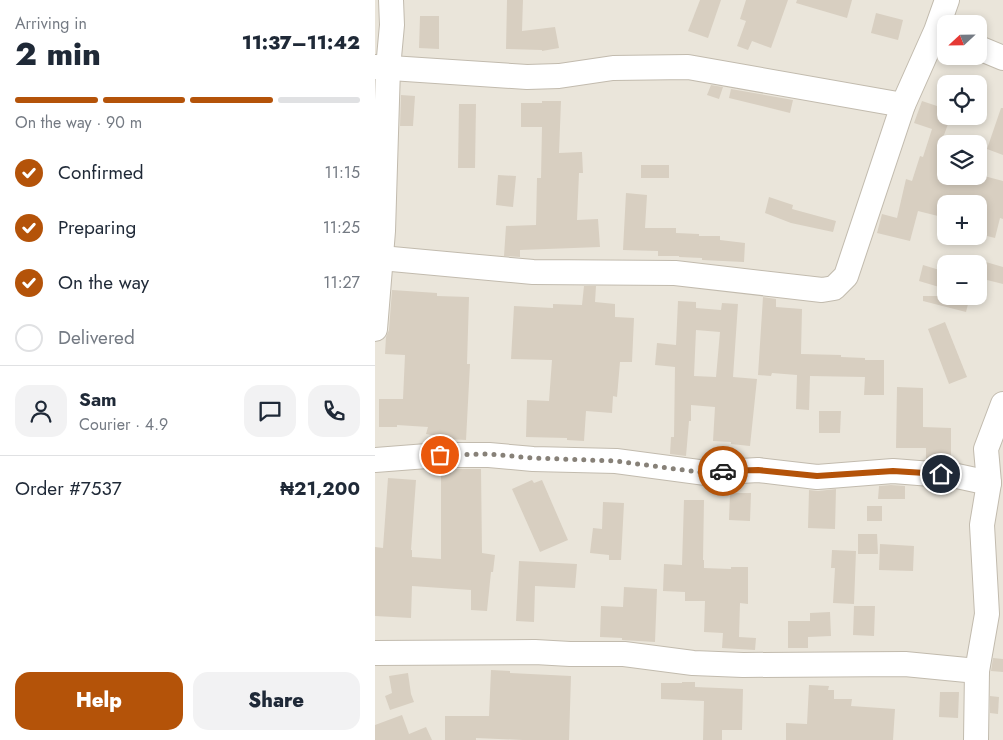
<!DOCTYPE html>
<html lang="en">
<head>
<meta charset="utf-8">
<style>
  :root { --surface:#fff; --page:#f2f2f3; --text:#1f2937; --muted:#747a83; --line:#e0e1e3; --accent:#b45309 }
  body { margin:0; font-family:Jost,sans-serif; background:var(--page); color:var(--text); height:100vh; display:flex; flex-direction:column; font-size:19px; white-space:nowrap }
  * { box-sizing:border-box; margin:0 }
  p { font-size:16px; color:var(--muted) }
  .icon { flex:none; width:28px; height:28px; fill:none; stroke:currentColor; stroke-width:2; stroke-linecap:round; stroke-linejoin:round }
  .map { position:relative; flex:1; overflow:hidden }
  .sheet { display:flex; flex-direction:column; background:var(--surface); width:375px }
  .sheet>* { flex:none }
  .needle { width:32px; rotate:248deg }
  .fabs { position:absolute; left:562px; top:15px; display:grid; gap:10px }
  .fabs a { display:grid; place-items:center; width:50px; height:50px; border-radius:10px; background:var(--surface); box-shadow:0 2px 8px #0003; font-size:25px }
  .pin { position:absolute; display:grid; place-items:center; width:42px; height:42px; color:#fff; margin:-21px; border:2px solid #fff; border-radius:50%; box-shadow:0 1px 5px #0007 }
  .courier { position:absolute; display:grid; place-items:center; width:50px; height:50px; margin:-25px; border:4px solid #b45309; border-radius:50%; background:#fff; color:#222; box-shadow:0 1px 6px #0007 }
  .summary em { font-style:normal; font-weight:800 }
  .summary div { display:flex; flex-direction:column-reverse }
  .summary { display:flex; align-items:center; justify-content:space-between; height:85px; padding:0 15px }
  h1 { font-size:32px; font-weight:800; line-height:38px }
  .bar { display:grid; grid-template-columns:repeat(4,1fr); gap:8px 5px; align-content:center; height:60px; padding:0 15px }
  .bar i { height:6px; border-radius:4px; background:var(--line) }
  .bar .on { background:var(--accent) }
  .bar p { grid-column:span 4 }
  .line { display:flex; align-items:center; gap:12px; padding:0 15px; border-top:1px solid var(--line) }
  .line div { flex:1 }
  .round { display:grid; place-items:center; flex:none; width:52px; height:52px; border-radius:15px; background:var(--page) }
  ol { padding:0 15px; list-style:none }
  li { display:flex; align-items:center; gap:15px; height:55px }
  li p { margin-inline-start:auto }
  li .icon { padding:5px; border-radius:50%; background:var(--accent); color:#fff; stroke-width:4 }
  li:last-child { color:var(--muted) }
  li i { width:28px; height:28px; border:2px solid var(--line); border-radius:50% }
  .primary-button { display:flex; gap:10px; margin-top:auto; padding:10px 15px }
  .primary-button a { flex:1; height:58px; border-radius:15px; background:var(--accent); color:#fff; font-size:20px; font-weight:800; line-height:58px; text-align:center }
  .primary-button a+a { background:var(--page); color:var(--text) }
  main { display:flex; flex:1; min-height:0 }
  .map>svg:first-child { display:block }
  .residential { fill:#eae5da; fill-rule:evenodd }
  .building { fill:#d8cfc1; fill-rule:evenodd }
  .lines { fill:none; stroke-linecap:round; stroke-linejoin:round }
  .minor-casing { stroke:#c2bbae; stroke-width:26 }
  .minor { stroke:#fff; stroke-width:24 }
  .done { stroke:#878178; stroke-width:5; stroke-dasharray:0 9 }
  .route { stroke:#b45309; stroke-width:6 }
</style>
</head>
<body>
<main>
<section class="sheet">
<div class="summary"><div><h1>2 min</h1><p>Arriving in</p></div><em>11:37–11:42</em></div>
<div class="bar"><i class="on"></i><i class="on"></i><i class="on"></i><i></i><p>On the way · 90 m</p></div>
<ol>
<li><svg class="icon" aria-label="check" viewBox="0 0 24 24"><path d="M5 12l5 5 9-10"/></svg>Confirmed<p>11:15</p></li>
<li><svg class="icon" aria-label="check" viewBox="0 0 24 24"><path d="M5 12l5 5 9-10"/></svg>Preparing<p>11:25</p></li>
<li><svg class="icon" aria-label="check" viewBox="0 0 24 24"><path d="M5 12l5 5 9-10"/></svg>On the way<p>11:27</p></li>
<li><i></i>Delivered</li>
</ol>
<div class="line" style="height:90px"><a class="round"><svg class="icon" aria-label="person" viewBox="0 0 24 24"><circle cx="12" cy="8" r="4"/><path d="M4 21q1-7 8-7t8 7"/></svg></a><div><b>Sam</b><p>Courier · 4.9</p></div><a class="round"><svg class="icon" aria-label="chat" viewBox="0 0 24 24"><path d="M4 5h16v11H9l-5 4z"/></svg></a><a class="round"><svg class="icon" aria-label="phone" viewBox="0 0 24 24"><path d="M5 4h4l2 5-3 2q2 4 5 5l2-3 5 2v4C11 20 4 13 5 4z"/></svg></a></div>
<div class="line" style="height:65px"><div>Order #7537</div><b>₦21,200</b></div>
<div class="primary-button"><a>Help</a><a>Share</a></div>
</section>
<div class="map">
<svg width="628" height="740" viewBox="0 0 628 740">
  <rect width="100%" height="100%" fill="#f6f3ec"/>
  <path class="residential" d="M0 0H628V740H0ZM571 24H604V56H571ZM571 84H604V116H571ZM571 144H604V176H571ZM571 204H604V236H571ZM571 264H604V296H571Z"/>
  <g class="building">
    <polygon points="132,0 148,0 147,31 180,27 184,48 167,51 167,50 131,49"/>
    <polygon points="325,0 346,0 333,38 313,31"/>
    <polygon points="371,0 413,0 396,48 377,41 373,50 362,46 371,21 365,19"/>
    <polygon points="422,0 477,0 472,18 421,3"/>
    <polygon points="501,13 528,20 523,40 496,33"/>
    <polygon points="45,16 64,16 64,49 44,48"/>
    <polygon points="336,85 348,87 344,99 332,95"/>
    <polygon points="356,89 418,100 415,113 354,98"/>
    <polygon points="26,95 40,96 38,126 25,126"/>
    <polygon points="167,101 186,101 184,153 207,152 208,173 204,173 202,220 223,219 225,247 145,250 145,257 129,256 131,226 161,225 162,178 166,178 167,127 146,127 146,103 167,103"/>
    <polygon points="547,101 571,109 571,116 576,116 566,143 571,145 571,176 609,176 628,181 628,219 625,218 620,238 604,234 604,204 571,204 571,218 543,211 535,241 502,233 507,214 522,218 531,179 537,181 545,156 548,157 557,129 539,123"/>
    <polygon points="84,104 101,104 100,168 83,168"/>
    <polygon points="626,108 628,108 628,155 612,149"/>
    <rect x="266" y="165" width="28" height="13"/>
    <polygon points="123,175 141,176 138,207 121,205"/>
    <polygon points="251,193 272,195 270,228 301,228 301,233 324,234 324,236 345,236 345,240 370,243 369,262 327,260 327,258 304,257 304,256 283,256 283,251 248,250"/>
    <polygon points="394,197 418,205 417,209 461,221 458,232 416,223 390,213"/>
    <polygon points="604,260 628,267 628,284 604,278"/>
    <polygon points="548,265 571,272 571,289 544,281"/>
    <polygon points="209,286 221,286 220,302 240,304 240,317 259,318 257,362 245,362 242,397 238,396 237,413 211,411 209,441 192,440 192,438 151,437 152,400 174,401 177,360 136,359 139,306 178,308 178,304 207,305"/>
    <polygon points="17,290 62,293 62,296 94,297 92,364 95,364 91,440 73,439 73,438 51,434 53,427 22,425 22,427 4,427 4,399 28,399 30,355 10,354 11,337 14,330"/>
    <polygon points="548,296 595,296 591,312 548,301"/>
    <polygon points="388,297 401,299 401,307 427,309 426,354 466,355 466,357 490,358 490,360 509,360 509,395 489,395 490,377 435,376 434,410 421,409 422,375 397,373 396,376 383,375"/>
    <path d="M303 301 321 302V308L346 310 347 303 363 304 358 377 382 379 375 446 356 444V442L338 441 340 407 316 405V421H314L311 456 295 454 296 437H299L300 367 280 365 282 343 301 345ZM321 330 345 332 341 377 319 376Z"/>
    <polygon points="570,322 592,377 574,384 553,329"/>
    <polygon points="522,387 548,388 548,427 576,428 576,462 551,460 551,448 521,448"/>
    <polygon points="444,411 466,411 465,433 444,433"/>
    <polygon points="66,469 106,469 107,553 120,555 118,572 116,572 112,611 96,610 96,590 37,586 36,618 0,616 0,547 8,548 13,478 41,480 36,550 37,550 37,557 66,559"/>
    <polygon points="157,480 159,483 167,480 193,540 165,552 137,489"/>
    <polygon points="516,485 530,486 530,499 503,499 504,486"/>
    <polygon points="461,489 460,529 433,528 434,490 443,491"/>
    <polygon points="355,493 376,493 375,521 354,520"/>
    <polygon points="309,500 329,500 328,560 329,560 329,568 356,569 356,567 373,567 373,604 365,603 364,637 381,638 380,650 347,648 348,633 329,632 330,601 310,601 310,592 288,591 289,564 307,565"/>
    <polygon points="228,502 249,503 246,560 234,560 234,555 215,553 218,528 227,529"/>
    <rect x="492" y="506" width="15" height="15"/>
    <polygon points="483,534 502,534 503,554 483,554"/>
    <polygon points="505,544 539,546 538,571 504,570"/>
    <polygon points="457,550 481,551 479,604 458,603 460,568 456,568"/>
    <polygon points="144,561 202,564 200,588 160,586 159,622 141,621"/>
    <polygon points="249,587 282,589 280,642 247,640 247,638 225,637 226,606 248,607"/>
    <polygon points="479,606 500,606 499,636 478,635"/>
    <polygon points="455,612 456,636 433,637 433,648 413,648 413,621 435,621 435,613"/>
    <polygon points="618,658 628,659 628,672 616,671"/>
    <polygon points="116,670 135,671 135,673 196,676 194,740 148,740 101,738 101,740 70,740 70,716 114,716"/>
    <polygon points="33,673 36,694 39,702 15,710 10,696 17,693 14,676"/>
    <polygon points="307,682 320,682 320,687 368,689 367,730 347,730 347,740 328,740 329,701 286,699 286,683 307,683"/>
    <polygon points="434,685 454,686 453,690 459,690 459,699 477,699 476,706 520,709 518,740 411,740 411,723 432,724"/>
    <polygon points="565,692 584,692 583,718 564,717"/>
    <polygon points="615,696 624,697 623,714 615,713"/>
    <polygon points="27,715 34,734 51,727 57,740 0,740 0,725"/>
  </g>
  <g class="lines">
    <defs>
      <g id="minor">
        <polyline points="604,48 628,58"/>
        <polyline points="0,67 152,77 184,76 238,68 313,67 528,105"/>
        <polyline points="6,258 158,272 300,273 447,290 459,288 471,276 528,105 561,31 572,0"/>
        <polyline points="0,329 8,231 13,68 17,25 16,0"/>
        <polyline points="0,460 65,455 114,455 158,459 241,461 331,473 383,470 442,477 518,471 582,476 614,483"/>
        <polyline points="0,653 160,652 195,654 249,654 318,663 368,665 530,664 602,671 601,740"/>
        <polyline points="602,671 612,614 607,525 614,483 611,449 628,404"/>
      </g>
    </defs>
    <use href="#minor" class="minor-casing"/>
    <use href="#minor" class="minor"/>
  </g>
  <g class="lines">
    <polyline class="done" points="65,455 114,454 158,458 241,461 331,473 348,471"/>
    <polyline class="route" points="348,471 383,470 442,476 518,471 566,474"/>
  </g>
</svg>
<div class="fabs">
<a><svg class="needle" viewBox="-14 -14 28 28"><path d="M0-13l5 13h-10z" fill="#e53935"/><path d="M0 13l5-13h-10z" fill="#747a83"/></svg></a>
<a><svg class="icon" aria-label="locate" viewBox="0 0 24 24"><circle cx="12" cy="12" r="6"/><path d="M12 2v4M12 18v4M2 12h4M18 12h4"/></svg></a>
<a><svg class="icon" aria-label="layers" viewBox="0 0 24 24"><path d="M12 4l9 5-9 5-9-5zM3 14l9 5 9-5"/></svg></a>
<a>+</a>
<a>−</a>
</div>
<div class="pin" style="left:65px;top:455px;background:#ea580c"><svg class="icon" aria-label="bag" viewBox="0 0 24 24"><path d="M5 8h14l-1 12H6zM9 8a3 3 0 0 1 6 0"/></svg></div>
<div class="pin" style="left:566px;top:474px;background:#1f2937"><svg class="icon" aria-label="home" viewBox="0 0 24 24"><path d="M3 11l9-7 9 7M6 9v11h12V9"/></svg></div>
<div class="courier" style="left:348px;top:471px"><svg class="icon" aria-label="car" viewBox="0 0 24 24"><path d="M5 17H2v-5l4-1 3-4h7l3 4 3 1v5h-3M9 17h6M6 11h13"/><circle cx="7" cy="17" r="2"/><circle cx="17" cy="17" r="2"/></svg></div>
</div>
</main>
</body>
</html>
